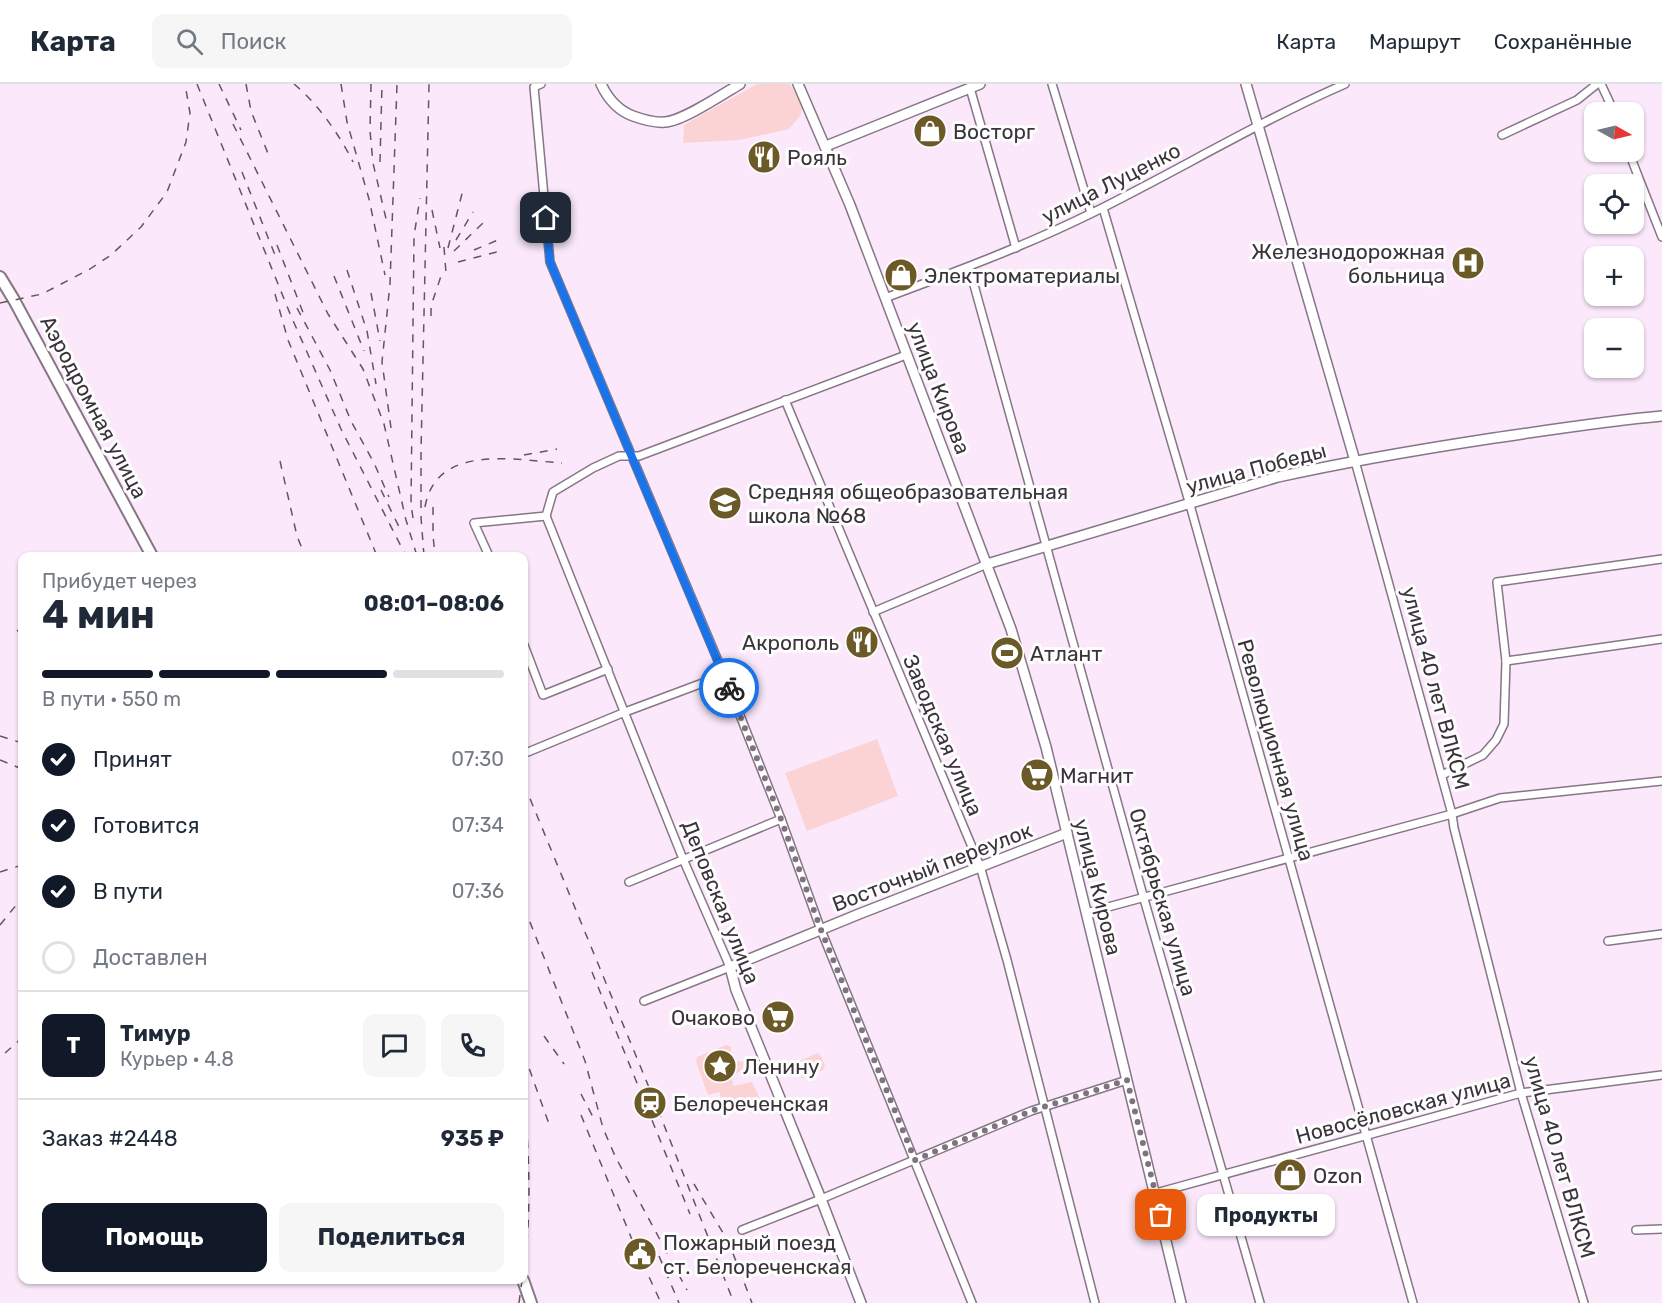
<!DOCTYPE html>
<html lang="ru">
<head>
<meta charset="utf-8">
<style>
  :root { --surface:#fff; --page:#f6f6f7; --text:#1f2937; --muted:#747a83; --line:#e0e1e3; --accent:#111827 }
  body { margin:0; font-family:Rubik,sans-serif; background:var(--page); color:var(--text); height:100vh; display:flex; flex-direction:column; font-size:22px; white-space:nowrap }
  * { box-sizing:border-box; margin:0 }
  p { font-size:20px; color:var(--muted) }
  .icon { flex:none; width:33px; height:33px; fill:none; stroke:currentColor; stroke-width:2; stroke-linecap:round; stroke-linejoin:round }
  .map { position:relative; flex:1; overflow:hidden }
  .details { position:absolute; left:18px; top:468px; width:510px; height:732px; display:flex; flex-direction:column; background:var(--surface); border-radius:12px; box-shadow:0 2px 4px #0004 }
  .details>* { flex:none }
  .needle { width:39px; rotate:98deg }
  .tools { position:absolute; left:1584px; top:18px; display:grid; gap:12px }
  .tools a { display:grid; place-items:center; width:60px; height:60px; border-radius:12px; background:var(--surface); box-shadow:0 2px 4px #0004; font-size:30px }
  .pin { position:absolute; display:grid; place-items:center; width:51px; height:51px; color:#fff; margin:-26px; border-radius:12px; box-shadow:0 3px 9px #0006 }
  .courier { position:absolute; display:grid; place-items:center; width:60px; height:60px; margin:-30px; border:4px solid #1a73e8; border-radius:50%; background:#fff; color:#222; box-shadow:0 2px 8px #0007 }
  .bubble { position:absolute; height:42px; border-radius:12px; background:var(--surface); box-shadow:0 2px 4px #0004; font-size:20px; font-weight:700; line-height:42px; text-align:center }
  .overview em { font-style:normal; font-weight:700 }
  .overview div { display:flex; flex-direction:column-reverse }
  .overview { display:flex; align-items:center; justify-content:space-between; height:102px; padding:0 24px }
  h1 { font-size:39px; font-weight:700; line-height:45px }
  .bar { display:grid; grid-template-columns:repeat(4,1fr); gap:9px 6px; align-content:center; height:72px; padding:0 24px }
  .bar i { height:8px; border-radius:4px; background:var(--line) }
  .bar .selected { background:var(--accent) }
  .bar p { grid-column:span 4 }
  .line { display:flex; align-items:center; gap:15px; padding:0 24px; border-top:2px solid var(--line) }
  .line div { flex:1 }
  .round { display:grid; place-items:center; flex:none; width:63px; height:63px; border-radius:12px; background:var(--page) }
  ol { padding:0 24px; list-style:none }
  li { display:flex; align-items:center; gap:18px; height:66px }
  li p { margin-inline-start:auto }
  li .icon { padding:6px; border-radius:50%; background:var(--accent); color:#fff; stroke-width:4 }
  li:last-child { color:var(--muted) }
  li i { width:33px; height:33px; border:3px solid var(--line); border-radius:50% }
  .button { display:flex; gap:12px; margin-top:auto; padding:12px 24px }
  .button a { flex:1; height:69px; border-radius:12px; background:var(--accent); color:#fff; font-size:24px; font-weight:700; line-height:69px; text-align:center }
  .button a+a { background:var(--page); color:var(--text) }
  header { display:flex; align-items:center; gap:36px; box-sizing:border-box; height:84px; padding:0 30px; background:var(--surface); border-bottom:2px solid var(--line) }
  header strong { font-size:28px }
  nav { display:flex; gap:33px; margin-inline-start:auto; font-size:21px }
  .search { width:420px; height:54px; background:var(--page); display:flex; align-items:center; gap:15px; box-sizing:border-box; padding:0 21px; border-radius:12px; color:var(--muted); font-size:22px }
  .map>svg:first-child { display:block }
  .green { fill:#fbd3d4 }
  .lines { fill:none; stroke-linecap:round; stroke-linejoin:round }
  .street-casing { stroke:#867686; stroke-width:10 }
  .secondary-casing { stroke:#867686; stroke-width:12 }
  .primary-casing { stroke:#867686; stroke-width:14 }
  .street { stroke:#fff; stroke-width:7 }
  .secondary { stroke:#fff; stroke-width:9 }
  .primary { stroke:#fff; stroke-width:10 }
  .rail { stroke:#605760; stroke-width:1.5; stroke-dasharray:8 8; stroke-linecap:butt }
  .done { stroke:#7e737e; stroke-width:6; stroke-dasharray:0 10.8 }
  .route { stroke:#1a73e8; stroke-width:8 }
  .labels { text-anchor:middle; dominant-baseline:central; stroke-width:6; stroke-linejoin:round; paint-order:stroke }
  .poi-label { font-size:21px; fill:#3a333a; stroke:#fdfdfd; text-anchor:start }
  .street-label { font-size:21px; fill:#3a333a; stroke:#fdfdfd }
</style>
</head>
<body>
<header>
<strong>Карта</strong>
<div class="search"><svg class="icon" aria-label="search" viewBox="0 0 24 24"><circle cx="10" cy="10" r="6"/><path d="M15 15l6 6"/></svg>Поиск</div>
<nav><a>Карта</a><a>Маршрут</a><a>Сохранённые</a></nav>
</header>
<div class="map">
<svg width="1662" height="1219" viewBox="0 0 1662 1219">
  <rect width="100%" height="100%" fill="#fbe9fb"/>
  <g class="green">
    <polygon points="757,0 790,0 803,22 800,32 789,45 739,56 683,59 684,41"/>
    <polygon points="877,655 898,712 807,747 785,689"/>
    <polygon points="726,961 731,963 731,980 739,977 744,978 743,985 732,992 733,1002 752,998 761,1017 741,1014 724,1019 719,1008 708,1011 696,978 697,973"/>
    <polygon points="818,969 821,972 825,982 823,986 803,994 800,992 795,982 797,978"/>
  </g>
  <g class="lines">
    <defs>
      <g id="street">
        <polyline points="541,0 534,3 550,178 724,591 781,735 821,846 972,1219"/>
        <polyline points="1052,0 1091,129"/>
        <polyline points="1601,0 1614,28"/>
        <polyline points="970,4 1016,164"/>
        <polyline points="1502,51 1577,16 1597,0"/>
        <polyline points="1632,68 1631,74 1662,153"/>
        <polyline points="1103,124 1190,421 1413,1219"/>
        <polyline points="969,183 1144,815 1260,1219"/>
        <path d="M885 214C955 188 1025 162 1092 129 1177 87 1258 38 1345 0"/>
        <polyline points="785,316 980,782 1007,876 1095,1219"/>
        <polyline points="1355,377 1452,730 1454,744 1521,1009 1584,1219"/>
        <polyline points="546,432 683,775 730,883 644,917"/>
        <polyline points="489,472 474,439 546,432 553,408 593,384 619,372 639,372 906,271"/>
        <polyline points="873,528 987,480"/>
        <polyline points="524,561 543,611 608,585"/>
        <polyline points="1506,577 1662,555"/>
        <polyline points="528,668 625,628 724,591"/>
        <polyline points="1442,691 1483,671 1496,656 1504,640 1506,577 1497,498 1662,475"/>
        <polyline points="629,798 781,735"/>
        <polyline points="1086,829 1452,730 1500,714 1662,697"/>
        <polyline points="1608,857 1662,850"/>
        <polyline points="1156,1109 1521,1009 1662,991"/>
        <polyline points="742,1146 821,1115 1031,1027 1127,996"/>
        <polyline points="1636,1146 1662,1145"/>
      </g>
      <g id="secondary">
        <path d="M601 0C608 15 617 26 633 32 644 36 654 39 665 38 683 37 723 10 740 0"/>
        <polyline points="798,0 850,121 1011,545 1046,663 1181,1219"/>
        <polyline points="1246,0 1355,377"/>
        <polyline points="826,62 980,0"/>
        <path d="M987 480 1278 393C1350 377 1422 365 1494 354 1550 346 1606 337 1662 332"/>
        <polyline points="861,1219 821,1115 736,906 730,883 859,830 1067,749"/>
      </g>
      <g id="primary">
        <polyline points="0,193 14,216 152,472"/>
        <polyline points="523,1196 531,1219"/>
      </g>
    </defs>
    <use href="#street" class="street-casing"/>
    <use href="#secondary" class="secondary-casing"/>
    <use href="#primary" class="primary-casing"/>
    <use href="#street" class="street"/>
    <use href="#secondary" class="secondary"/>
    <use href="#primary" class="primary"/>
    <g class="rail">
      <polyline points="197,0 291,232 341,345 406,472"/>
      <polyline points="219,0 241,46"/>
      <polyline points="246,0 251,27 269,72"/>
      <path d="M294 0C318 20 339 50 353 78"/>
      <polyline points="341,0 347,38 369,115 385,191"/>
      <polyline points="371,0 370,47 373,79 387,139"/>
      <polyline points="233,40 328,230 363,285 384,340 406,436 417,472"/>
      <polyline points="380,78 382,0"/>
      <polyline points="242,88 275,171"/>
      <polyline points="432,126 440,164"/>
      <polyline points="456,156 473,128"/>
      <polyline points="277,161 304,231"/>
      <polyline points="444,163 446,189"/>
      <polyline points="448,164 463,106"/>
      <polyline points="474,166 498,156"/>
      <polyline points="454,167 485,137"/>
      <polyline points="458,178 501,167"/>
      <polyline points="347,186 367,247 376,300"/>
      <polyline points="334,192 364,267"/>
      <polyline points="371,209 380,257"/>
      <polyline points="275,210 288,256 377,472"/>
      <polyline points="0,219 42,210 90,185 111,171 141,143 167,108 186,58 190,29 185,0"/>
      <polyline points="297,224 330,286 351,337 374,379 389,413"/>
      <polyline points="431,232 431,222 442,189"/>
      <polyline points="391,344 382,278 390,200 397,0"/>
      <polyline points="524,371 557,365"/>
      <polyline points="280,377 297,452 305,472"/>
      <polyline points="381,406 402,449"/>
      <path d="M425 423C436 359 515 376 562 379"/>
      <polyline points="433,423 433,451 435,472"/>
      <polyline points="413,434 411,420 414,152 420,114"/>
      <polyline points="424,472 421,433 421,368 429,0"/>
      <polyline points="17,546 22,551"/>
      <polyline points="0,652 22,659"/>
      <polyline points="0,676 22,685"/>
      <polyline points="524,700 655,1018 734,1219"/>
      <polyline points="0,788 22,781"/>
      <polyline points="524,823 585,977 603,1044 615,1072 687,1206"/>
      <polyline points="0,841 22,814"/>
      <polyline points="592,888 690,1130"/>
      <polyline points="544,952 564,980"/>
      <polyline points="5,969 22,954"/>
      <polyline points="524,970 549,1040"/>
      <path d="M524 1008C529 1069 532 1126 524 1186"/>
      <polyline points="581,1010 594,1035"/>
      <polyline points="581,1031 633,1158 661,1219"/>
      <polyline points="694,1100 729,1159 752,1219"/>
      <polyline points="659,1172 679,1219"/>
      <polyline points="519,1219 522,1196"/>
    </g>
  </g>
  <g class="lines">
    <polyline class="done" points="729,604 781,735 821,846 915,1076 1031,1027 1127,996 1161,1131"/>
    <polyline class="route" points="546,134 550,178 729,604"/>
  </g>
  <defs>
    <symbol id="shop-disc" viewBox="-11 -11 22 22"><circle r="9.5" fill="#6b5927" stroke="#fdfdfd"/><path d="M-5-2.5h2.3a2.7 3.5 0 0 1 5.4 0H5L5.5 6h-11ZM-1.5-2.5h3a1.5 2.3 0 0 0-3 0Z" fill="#fff"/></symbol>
    <symbol id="restaurant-disc" viewBox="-11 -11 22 22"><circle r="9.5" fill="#6b5927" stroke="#fdfdfd"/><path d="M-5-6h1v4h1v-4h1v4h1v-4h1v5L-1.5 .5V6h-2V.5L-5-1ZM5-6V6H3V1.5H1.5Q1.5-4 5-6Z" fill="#fff"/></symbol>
    <symbol id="hospital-disc" viewBox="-11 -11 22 22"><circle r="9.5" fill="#6b5927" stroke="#fdfdfd"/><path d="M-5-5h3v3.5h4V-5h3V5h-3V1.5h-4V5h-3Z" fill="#fff"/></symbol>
    <symbol id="school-disc" viewBox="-11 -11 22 22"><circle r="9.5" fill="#6b5927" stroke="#fdfdfd"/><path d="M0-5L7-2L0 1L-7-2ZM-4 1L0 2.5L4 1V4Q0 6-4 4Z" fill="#fff"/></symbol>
    <symbol id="stadium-disc" viewBox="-11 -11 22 22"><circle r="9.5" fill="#6b5927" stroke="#fdfdfd"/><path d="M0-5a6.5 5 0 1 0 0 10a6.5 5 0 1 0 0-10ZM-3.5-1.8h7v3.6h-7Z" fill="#fff"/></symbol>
    <symbol id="supermarket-disc" viewBox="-11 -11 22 22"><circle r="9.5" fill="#6b5927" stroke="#fdfdfd"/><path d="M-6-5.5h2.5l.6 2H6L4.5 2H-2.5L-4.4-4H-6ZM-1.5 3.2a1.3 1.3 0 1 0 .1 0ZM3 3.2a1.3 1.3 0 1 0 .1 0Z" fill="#fff"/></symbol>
    <symbol id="sight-disc" viewBox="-11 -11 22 22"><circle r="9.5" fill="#6b5927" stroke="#fdfdfd"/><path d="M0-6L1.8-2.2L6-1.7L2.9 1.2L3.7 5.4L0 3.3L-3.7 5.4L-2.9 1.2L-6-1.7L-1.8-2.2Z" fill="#fff"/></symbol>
    <symbol id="station-disc" viewBox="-11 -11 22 22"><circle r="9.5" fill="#6b5927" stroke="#fdfdfd"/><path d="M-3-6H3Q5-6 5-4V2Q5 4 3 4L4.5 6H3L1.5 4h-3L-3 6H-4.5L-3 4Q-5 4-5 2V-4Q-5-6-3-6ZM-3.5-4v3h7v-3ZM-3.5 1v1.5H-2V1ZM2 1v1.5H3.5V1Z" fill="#fff"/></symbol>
    <symbol id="civic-disc" viewBox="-11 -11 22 22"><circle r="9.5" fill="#6b5927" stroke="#fdfdfd"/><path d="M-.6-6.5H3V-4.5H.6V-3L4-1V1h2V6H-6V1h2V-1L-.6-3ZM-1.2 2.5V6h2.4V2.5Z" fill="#fff"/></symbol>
  </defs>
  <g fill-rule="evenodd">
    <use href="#shop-disc" x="911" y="28" width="38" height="38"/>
    <use href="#restaurant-disc" x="745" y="54" width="38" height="38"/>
    <use href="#hospital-disc" x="1449" y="160" width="38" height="38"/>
    <use href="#shop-disc" x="882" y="172" width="38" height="38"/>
    <use href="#school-disc" x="706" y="400" width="38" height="38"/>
    <use href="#restaurant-disc" x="843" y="539" width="38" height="38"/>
    <use href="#stadium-disc" x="988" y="550" width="38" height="38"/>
    <use href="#supermarket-disc" x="1018" y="672" width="38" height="38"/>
    <use href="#supermarket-disc" x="759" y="914" width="38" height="38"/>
    <use href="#sight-disc" x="701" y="963" width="38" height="38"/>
    <use href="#station-disc" x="631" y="1000" width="38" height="38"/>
    <use href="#shop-disc" x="1271" y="1072" width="38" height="38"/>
    <use href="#civic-disc" x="621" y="1151" width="38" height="38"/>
  </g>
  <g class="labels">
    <g class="poi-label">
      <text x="953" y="47">Восторг</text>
      <text x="787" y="73">Рояль</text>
      <text x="1445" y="167" text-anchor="end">Железнодорожная<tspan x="1445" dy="24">больница</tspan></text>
      <text x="924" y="191">Электроматериалы</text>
      <text x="748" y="407">Средняя общеобразовательная<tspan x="748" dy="24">школа №68</tspan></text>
      <text x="839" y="558" text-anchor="end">Акрополь</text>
      <text x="1030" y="569">Атлант</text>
      <text x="1060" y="691">Магнит</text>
      <text x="755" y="933" text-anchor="end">Очаково</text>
      <text x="743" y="982">Ленину</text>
      <text x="673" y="1019">Белореченская</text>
      <text x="1313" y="1091">Ozon</text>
      <text x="663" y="1158">Пожарный поезд<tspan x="663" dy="24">ст. Белореченская</tspan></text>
    </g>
    <g class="street-label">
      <text transform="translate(1111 99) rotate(-27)">улица Луценко</text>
      <text transform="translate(939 304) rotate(69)">улица Кирова</text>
      <text transform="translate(94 323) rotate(62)">Аэродромная улица</text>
      <text transform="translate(1256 384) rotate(-15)">улица Победы</text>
      <text transform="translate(1436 604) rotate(75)">улица 40 лет ВЛКСМ</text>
      <text transform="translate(943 651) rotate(67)">Заводская улица</text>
      <text transform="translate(1276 666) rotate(74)">Революционная улица</text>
      <text transform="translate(932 783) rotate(-21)">Восточный переулок</text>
      <text transform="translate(1098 803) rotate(76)">улица Кирова</text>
      <text transform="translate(721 818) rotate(68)">Деповская улица</text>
      <text transform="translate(1163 818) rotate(74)">Октябрьская улица</text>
      <text transform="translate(1403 1024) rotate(-15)">Новосёловская улица</text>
      <text transform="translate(1560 1073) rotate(74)">улица 40 лет ВЛКСМ</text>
    </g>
  </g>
</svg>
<div class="tools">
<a><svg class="needle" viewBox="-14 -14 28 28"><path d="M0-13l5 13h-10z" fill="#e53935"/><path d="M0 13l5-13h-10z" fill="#747a83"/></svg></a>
<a><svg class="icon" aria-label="locate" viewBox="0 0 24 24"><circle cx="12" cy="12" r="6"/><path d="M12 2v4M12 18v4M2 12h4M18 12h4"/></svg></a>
<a>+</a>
<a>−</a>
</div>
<div class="pin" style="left:1161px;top:1131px;background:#ea580c"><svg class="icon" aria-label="bag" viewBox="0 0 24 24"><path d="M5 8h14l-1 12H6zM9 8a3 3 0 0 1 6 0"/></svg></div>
<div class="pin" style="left:546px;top:134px;background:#1f2937"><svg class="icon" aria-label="home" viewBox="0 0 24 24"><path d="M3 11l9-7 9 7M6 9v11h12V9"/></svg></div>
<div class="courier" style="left:729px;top:604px"><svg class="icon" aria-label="bike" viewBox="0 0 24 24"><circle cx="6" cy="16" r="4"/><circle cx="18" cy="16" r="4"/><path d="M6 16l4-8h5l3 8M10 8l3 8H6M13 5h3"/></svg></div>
<div class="bubble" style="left:1197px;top:1110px;width:138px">Продукты</div>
<section class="details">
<div class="overview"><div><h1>4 мин</h1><p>Прибудет через</p></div><em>08:01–08:06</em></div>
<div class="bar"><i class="selected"></i><i class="selected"></i><i class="selected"></i><i></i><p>В пути · 550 m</p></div>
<ol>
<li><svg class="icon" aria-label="check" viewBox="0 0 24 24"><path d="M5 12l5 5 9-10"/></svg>Принят<p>07:30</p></li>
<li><svg class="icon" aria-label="check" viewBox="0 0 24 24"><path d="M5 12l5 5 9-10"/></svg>Готовится<p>07:34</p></li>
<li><svg class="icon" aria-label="check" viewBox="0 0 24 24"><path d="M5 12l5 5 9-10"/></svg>В пути<p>07:36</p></li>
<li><i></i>Доставлен</li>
</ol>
<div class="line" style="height:108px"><b class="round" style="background:var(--accent);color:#fff">Т</b><div><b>Тимур</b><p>Курьер · 4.8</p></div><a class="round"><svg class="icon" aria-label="chat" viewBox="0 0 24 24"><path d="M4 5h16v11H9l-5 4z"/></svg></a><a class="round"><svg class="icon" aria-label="phone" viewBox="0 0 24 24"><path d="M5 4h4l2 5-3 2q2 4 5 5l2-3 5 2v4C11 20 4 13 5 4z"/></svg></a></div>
<div class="line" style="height:78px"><div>Заказ #2448</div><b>935 ₽</b></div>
<div class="button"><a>Помощь</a><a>Поделиться</a></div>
</section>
</div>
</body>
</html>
